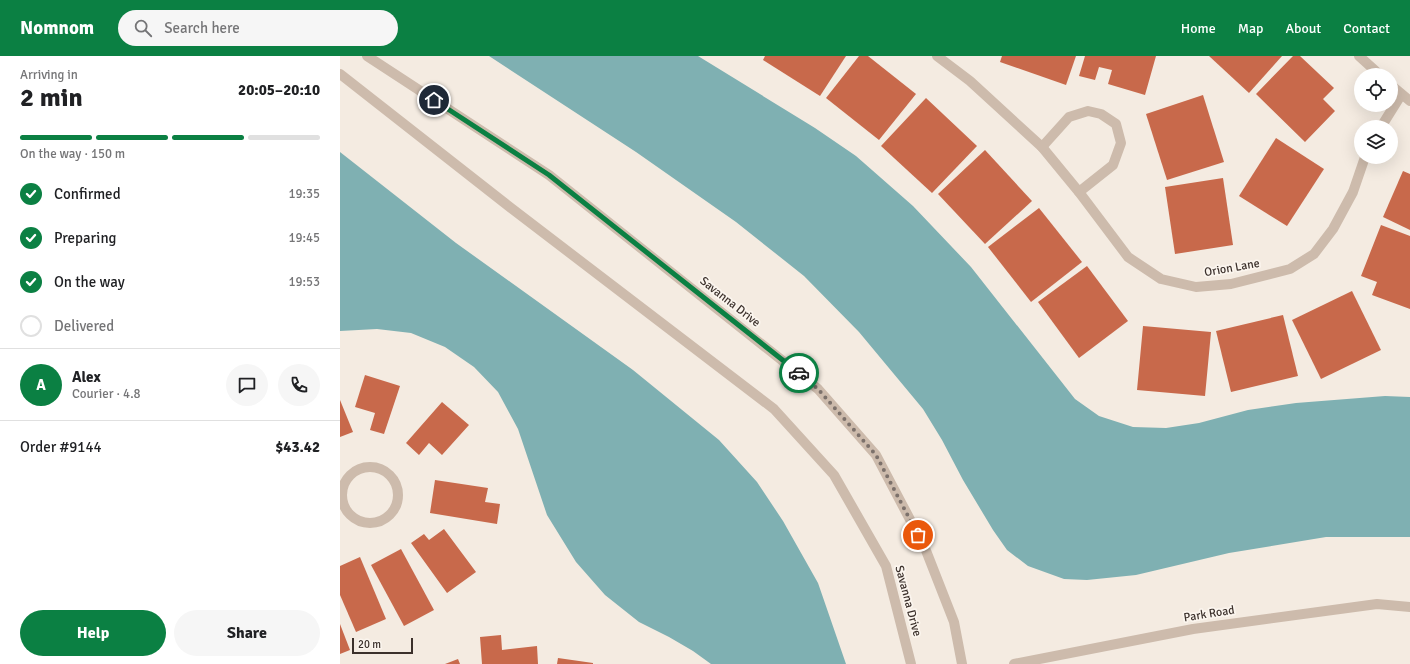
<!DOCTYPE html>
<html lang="en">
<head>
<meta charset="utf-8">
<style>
  :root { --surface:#fff; --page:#f6f6f6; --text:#202124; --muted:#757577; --line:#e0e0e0; --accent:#0b8043 }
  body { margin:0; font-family:Signika,sans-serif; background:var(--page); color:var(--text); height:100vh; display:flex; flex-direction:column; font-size:15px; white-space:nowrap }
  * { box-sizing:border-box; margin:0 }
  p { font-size:13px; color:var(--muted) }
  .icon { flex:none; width:22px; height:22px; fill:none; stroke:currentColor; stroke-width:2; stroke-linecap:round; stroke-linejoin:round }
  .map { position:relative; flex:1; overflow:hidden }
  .details { display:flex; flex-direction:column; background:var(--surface); width:340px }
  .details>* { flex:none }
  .controls { position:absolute; left:1014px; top:12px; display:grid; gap:8px }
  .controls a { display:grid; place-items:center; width:44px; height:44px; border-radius:50%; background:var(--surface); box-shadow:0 4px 16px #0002; font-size:20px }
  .scale { position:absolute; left:12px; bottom:10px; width:61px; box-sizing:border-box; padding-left:4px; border:2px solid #3b302b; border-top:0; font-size:11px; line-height:14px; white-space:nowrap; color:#3b302b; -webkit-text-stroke:3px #fbf5ee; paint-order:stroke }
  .pin { position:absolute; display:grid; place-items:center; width:34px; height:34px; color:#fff; margin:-17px; border:2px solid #fff; border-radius:50%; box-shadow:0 1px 4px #0007 }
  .courier { position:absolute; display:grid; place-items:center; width:40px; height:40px; margin:-20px; border:3px solid #0b8043; border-radius:50%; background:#fff; color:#222; box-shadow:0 1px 5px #0007 }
  .summary em { font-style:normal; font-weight:700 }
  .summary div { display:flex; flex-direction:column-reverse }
  .summary { display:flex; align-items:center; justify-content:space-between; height:68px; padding:0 20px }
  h1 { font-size:26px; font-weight:700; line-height:30px }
  .bar { display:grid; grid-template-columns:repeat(4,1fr); gap:6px 4px; align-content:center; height:48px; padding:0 20px }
  .bar i { height:5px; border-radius:3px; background:var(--line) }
  .bar .on { background:var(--accent) }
  .bar p { grid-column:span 4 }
  .line { display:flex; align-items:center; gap:10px; padding:0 20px; border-top:1px solid var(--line) }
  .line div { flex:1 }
  .round { display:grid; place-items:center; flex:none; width:42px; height:42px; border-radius:21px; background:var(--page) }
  ol { padding:0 20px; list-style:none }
  li { display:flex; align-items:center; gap:12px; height:44px }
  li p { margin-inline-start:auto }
  li .icon { padding:4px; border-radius:50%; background:var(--accent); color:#fff; stroke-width:4 }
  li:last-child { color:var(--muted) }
  li i { width:22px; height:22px; border:2px solid var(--line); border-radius:50% }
  .cta { display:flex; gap:8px; margin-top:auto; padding:8px 20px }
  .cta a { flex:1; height:46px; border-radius:24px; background:var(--accent); color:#fff; font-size:16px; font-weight:700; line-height:46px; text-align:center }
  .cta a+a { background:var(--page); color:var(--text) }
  header { display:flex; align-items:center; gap:24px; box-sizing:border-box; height:56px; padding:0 20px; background:var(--accent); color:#fff }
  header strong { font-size:19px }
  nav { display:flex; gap:22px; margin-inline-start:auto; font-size:14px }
  .search { width:280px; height:36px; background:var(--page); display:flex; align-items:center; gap:10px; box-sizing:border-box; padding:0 14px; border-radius:22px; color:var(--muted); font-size:15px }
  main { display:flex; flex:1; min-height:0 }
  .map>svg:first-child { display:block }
  .water { fill:#7fb0b2 }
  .building { fill:#c8694b }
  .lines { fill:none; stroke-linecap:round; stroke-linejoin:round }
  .minor { stroke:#cdbbac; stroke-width:10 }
  .done { stroke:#7c716b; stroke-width:4; stroke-dasharray:0 7.2 }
  .route { stroke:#0b8043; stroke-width:5 }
  .labels { text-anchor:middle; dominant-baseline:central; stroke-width:3.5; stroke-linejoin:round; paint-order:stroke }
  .street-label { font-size:12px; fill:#3b302b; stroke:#fbf5ee }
</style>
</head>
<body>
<header>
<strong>Nomnom</strong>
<div class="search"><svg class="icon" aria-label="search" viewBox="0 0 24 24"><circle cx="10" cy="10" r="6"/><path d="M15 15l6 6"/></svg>Search here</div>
<nav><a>Home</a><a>Map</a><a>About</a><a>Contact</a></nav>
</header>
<main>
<section class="details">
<div class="summary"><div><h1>2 min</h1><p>Arriving in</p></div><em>20:05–20:10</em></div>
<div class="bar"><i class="on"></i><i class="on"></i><i class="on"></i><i></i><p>On the way · 150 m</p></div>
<ol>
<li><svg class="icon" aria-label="check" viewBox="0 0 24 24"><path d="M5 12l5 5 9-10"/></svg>Confirmed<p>19:35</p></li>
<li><svg class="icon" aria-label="check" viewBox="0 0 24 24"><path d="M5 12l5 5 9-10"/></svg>Preparing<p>19:45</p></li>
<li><svg class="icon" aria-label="check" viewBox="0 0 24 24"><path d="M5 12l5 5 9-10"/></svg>On the way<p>19:53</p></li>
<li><i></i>Delivered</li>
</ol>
<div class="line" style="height:72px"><b class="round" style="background:var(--accent);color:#fff">A</b><div><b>Alex</b><p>Courier · 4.8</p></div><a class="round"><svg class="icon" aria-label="chat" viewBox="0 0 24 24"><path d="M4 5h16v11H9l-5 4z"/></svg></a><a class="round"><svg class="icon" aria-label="phone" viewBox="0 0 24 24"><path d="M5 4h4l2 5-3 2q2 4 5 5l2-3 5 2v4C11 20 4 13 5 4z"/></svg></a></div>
<div class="line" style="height:52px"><div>Order #9144</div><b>$43.42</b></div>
<div class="cta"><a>Help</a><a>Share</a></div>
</section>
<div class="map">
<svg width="1070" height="608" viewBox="0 0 1070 608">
  <rect width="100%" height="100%" fill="#f4ebe1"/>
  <g class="water">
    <polygon points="149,0 358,0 475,72 516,100 573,150 631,211 735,343 759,360 793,371 826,372 859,367 908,354 956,347 1045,340 1070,341 1070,481 986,481 889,497 796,519 747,524 724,523 688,510 667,494 653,474 623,424 602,384 583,353 519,276 464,220 396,166 296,96"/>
    <polygon points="0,96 116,187 293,314 379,384 417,426 443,465 478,527 506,608 371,608 353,595 329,581 299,566 265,539 236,506 207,459 178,373 158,336 134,311 105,291 71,277 37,273 0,275"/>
  </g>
  <g class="building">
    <polygon points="425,0 506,0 480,40 423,4"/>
    <polygon points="519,0 528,0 576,38 539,84 486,42"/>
    <polygon points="662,0 736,0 726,29 660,6"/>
    <polygon points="745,0 816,0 805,39 768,28 772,14 759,11 755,24 739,20"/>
    <polygon points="869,0 942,0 909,37"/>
    <polygon points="953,0 960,0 994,32 983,43 995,55 965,86 916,38"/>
    <polygon points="863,39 884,106 827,124 806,58"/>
    <polygon points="586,42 637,90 592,137 541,90"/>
    <polygon points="936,82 984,113 947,170 899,140"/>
    <polygon points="645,94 692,145 645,188 598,138"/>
    <polygon points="1063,115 1070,118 1070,174 1043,161"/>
    <polygon points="883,122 893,189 835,198 825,131"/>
    <polygon points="699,152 742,206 691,246 648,191"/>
    <polygon points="1041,169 1070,180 1070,253 1032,239 1037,226 1021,220"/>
    <polygon points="747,210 788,265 739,302 698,246"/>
    <polygon points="1012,235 1041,294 981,323 952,264"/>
    <polygon points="943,259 958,320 891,336 876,275"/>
    <polygon points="803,270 871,276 865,340 797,334"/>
    <polygon points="25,319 60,330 44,378 30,374 35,357 15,351"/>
    <polygon points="0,344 13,376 0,381"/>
    <polygon points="102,346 129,369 102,399 89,387 79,399 66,387"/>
    <polygon points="95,424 148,432 145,446 160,448 157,468 90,457"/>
    <polygon points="104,473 136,516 107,537 71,487 84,478 89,484"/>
    <polygon points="61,493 94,554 64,570 31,509"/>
    <polygon points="20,501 46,563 16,576 0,539 0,510"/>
    <polygon points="0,568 10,594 0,598"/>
    <polygon points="161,579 162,594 197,590 198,608 142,608 140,581"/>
    <polygon points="218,602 253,607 253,608 217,608"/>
    <polygon points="118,603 120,608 105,608"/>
  </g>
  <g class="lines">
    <g class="minor">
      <polyline points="27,0 209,119 478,333 536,399 585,492 614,566 622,608"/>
      <polyline points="597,0 630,25 702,91 739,136 788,201 821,223 856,231 891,228 950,213 974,198 993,173 1013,136 1025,101"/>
      <polyline points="1019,0 1040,19"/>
      <polyline points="0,18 171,152 434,353 494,419 546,510 571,608"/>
      <polyline points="1051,29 1070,45"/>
      <polyline points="1041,71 1061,39"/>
      <polyline points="702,91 729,61 748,55 761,58 776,68 781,87 773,109 739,136"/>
      <circle cx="30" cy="439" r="28"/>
      <polyline points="674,608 853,573 1037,548 1070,551"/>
    </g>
  </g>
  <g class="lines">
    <polyline class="done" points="459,317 478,333 536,399 578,479"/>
    <polyline class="route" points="94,44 209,119 459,317"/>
  </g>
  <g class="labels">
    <g class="street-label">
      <text transform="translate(892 212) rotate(-10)">Orion Lane</text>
      <text transform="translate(390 246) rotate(38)">Savanna Drive</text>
      <text transform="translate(568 545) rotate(75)">Savanna Drive</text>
      <text transform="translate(869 558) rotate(-9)">Park Road</text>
    </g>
  </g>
</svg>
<div class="controls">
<a><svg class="icon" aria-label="locate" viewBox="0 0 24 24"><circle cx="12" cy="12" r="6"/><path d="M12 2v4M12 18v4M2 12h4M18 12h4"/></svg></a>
<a><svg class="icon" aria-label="layers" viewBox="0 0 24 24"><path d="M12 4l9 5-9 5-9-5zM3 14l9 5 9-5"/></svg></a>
</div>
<div class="scale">20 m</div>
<div class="pin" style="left:578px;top:479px;background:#ea580c"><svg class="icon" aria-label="bag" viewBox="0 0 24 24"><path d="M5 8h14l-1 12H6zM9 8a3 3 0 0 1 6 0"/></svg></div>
<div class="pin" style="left:94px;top:44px;background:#1f2937"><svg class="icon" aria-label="home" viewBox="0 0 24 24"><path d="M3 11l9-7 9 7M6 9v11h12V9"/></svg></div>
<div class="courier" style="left:459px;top:317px"><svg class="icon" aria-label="car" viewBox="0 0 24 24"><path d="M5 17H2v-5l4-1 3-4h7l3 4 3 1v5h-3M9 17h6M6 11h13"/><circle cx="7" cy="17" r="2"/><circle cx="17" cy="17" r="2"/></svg></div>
</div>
</main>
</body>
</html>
